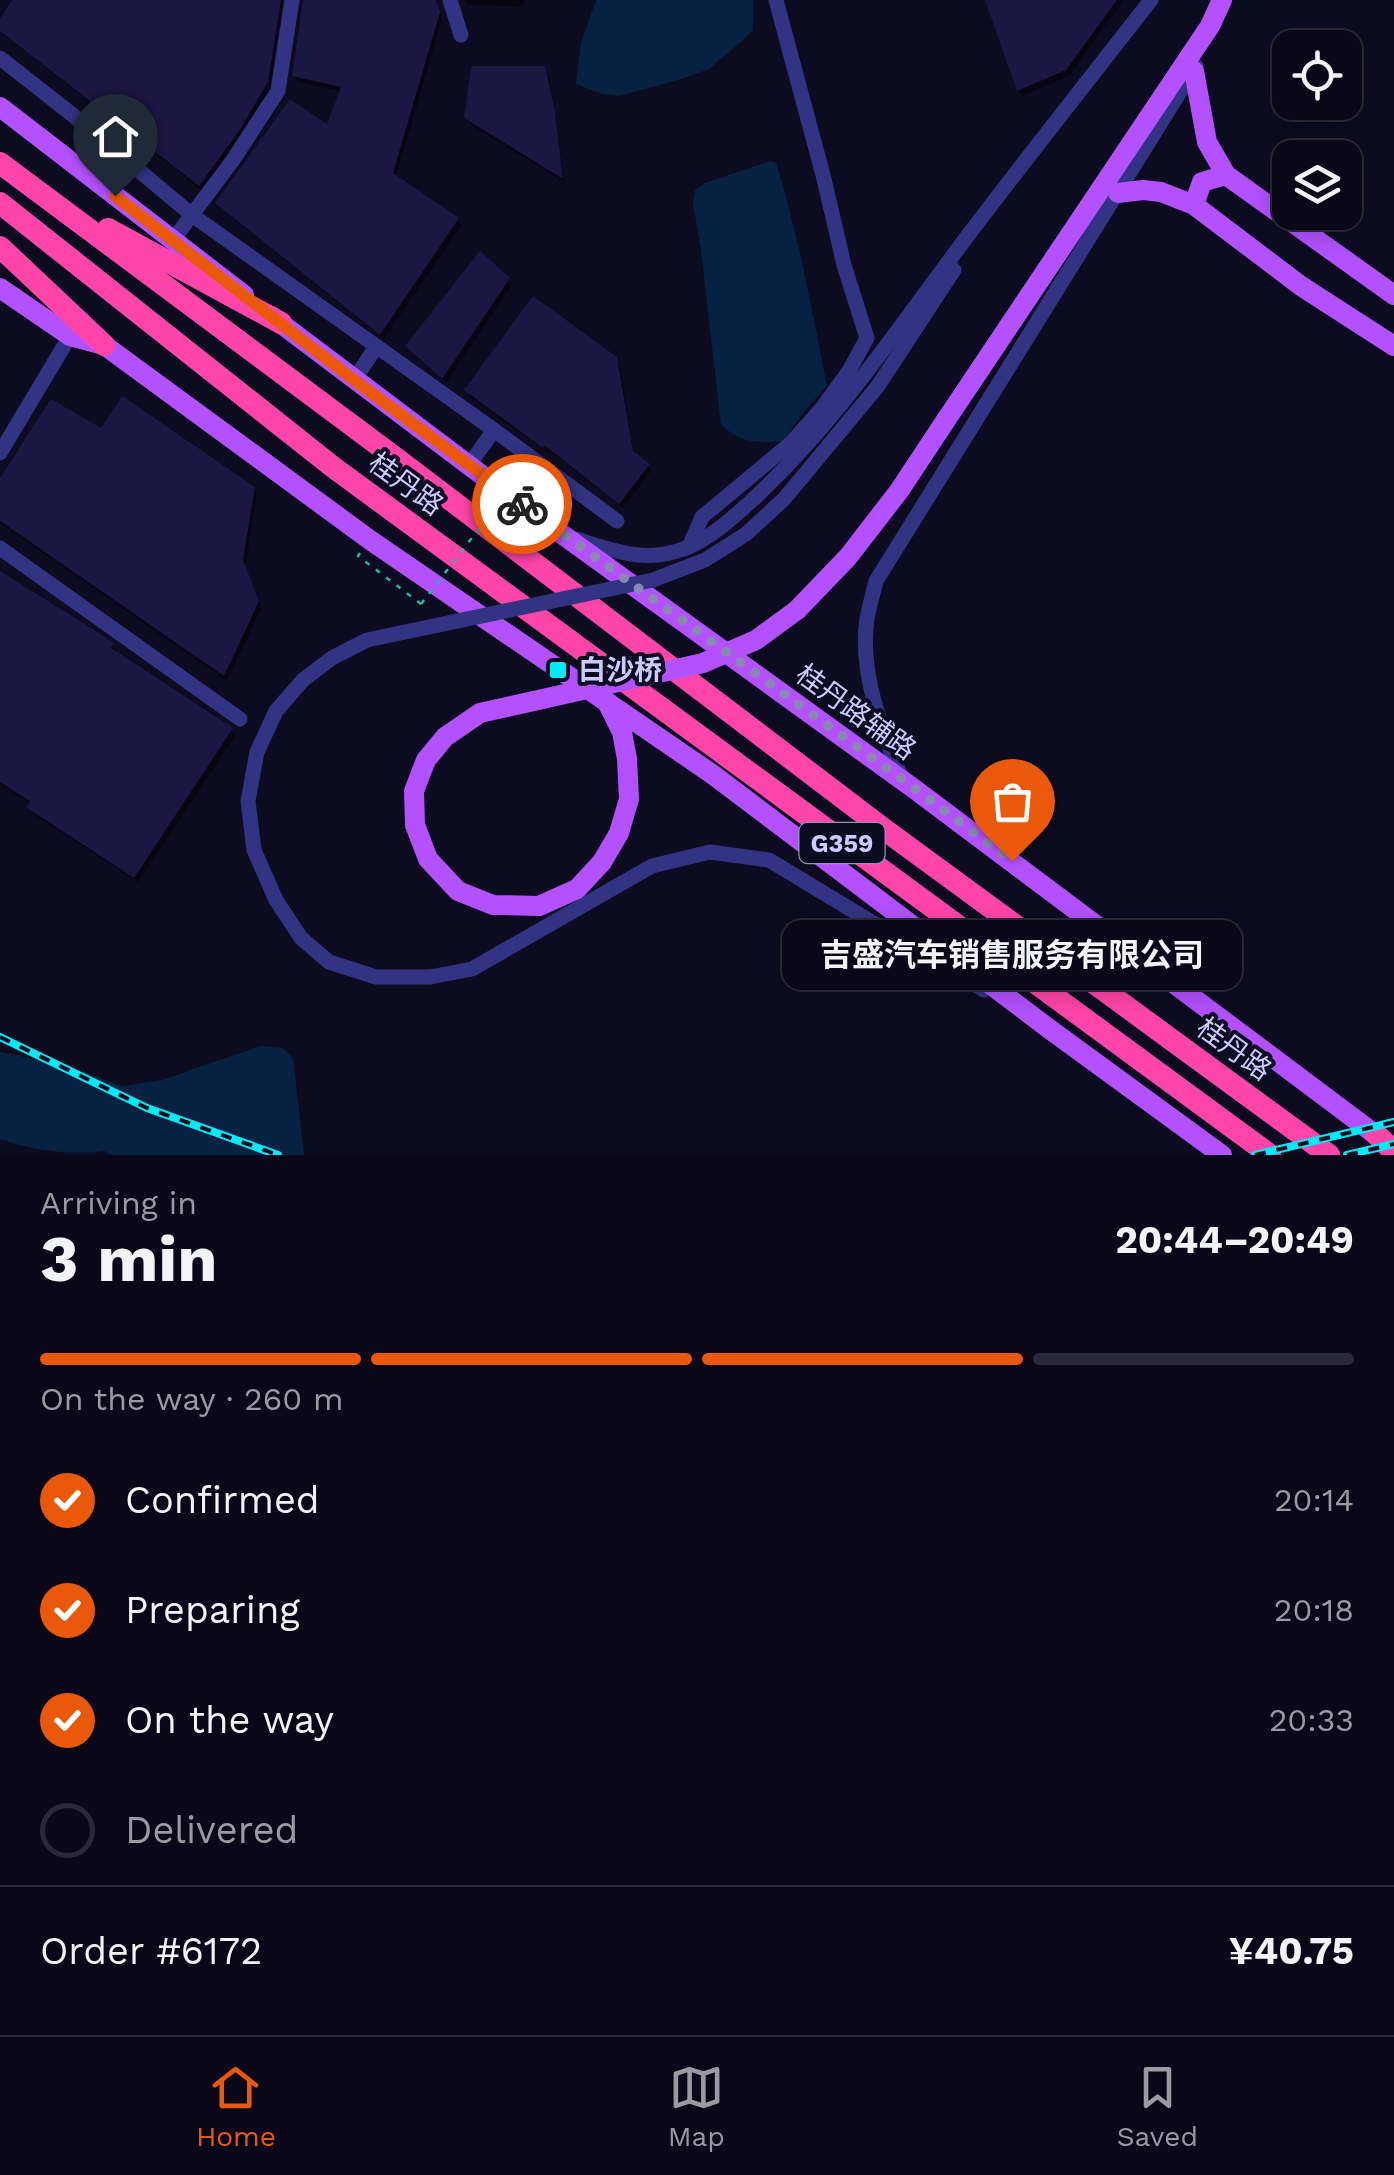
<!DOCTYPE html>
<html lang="en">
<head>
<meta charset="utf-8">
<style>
  :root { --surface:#0a0818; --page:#131121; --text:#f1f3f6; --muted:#999aa2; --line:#2a2937; --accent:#ea580c }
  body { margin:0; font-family:"Work Sans","Noto Sans SC",sans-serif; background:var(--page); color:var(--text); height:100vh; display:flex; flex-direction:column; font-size:38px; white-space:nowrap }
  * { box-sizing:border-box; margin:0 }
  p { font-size:32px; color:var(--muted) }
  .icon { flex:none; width:55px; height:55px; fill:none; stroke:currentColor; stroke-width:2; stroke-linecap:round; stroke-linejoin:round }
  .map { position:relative; height:1155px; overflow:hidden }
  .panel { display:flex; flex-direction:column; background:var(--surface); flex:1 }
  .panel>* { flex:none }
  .controls { position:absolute; left:1272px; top:30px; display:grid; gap:20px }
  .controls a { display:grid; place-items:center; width:90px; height:90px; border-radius:20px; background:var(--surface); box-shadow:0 5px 25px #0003,0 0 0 2px var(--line); font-size:50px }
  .pin { position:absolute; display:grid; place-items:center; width:85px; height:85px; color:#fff; margin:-102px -42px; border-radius:50% 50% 50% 0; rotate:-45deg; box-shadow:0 0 10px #0007 }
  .pin .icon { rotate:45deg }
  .courier { position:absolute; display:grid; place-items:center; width:100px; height:100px; margin:-50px; border:8px solid #ea580c; border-radius:50%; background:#fff; color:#222; box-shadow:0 2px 12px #0007 }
  .bubble { position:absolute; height:70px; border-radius:20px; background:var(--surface); box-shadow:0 5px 25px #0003,0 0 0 2px var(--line); font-size:32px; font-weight:700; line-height:70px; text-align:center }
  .head em { font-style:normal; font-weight:700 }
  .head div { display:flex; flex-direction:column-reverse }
  .head { display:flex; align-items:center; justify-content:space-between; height:170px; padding:0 40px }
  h1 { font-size:65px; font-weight:700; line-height:75px }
  .bar { display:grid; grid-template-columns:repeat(4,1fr); gap:15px 10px; align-content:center; height:120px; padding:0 40px }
  .bar i { height:12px; border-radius:8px; background:var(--line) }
  .bar .current { background:var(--accent) }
  .bar p { grid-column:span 4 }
  .line { display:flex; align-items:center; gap:25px; padding:0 40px; border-top:2px solid var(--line) }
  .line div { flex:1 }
  ol { padding:0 40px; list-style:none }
  li { display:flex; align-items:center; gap:30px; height:110px }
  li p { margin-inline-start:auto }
  li .icon { padding:10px; border-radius:50%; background:var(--accent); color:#fff; stroke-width:4 }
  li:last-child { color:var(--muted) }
  li i { width:55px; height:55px; border:5px solid var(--line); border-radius:50% }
  .dock { display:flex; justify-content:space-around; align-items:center; height:140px; border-top:2px solid var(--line); background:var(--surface); font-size:28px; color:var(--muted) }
  .dock a { display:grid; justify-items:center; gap:5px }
  .dock .current { color:var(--accent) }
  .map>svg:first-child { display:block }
  .water { fill:#072143 }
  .shadow { fill:#0007 }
  .building { fill:#1c1642 }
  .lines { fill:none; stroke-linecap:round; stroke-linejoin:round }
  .path { stroke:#24b9a7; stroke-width:2.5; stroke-dasharray:5 8; stroke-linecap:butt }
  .minor { stroke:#323483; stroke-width:15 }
  .major { stroke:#b351ff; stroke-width:20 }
  .highway { stroke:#ff45a9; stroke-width:22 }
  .rail-casing { stroke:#00ebf5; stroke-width:8 }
  .rail { stroke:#0d0b20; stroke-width:4; stroke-dasharray:11; stroke-linecap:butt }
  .path-bridge { stroke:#24b9a7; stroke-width:2.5; stroke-dasharray:5 8; stroke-linecap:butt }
  .minor-bridge { stroke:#323483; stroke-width:15 }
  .major-bridge { stroke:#b351ff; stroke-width:20 }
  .done { stroke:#8a87b1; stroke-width:10; stroke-dasharray:0 18 }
  .route { stroke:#ea580c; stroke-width:12 }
  .poi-dot { fill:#00ebf5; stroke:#0d0b20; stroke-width:4 }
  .labels { text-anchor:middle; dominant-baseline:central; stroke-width:8; stroke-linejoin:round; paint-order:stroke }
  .shield { fill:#0d0b20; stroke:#9391bc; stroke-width:2.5 }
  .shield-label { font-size:25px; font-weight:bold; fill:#cdcaff }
  .street-label { font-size:28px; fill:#cdcaff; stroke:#0d0b20 }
  .poi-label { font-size:28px; font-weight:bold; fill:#cdcaff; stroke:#0d0b20; text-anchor:start }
</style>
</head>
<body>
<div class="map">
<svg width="1394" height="1155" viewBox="0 0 1394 1155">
  <rect width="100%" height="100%" fill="#0d0b20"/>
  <g class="water">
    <polygon points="596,0 753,0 753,31 709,69 682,79 619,96 602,94 576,84 581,43"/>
    <path d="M771 161 776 163C799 237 812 311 827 386L803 413 783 441C756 443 743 444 721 425L701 250 693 203 695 190 705 183Z"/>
    <path d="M260 1046 283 1048 293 1058 304 1155H110L105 1151C69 1155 34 1151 0 1139V1052L59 1064 123 1086 162 1080Z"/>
  </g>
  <g class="shadow">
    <polygon points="15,0 283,0 270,89 241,137 203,191 2,33 0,24"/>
    <polygon points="305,0 436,0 442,20 396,178 457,219 461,226 384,339 222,209 218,203 328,128 342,92 298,82 294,75"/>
    <polygon points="465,0 525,0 523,7 468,5"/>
    <polygon points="988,0 1124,0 1069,76 1022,96"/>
    <polygon points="544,68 548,75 557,120 564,182 471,125 467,118"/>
    <polygon points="508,280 511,286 446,383 412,353 408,346"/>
    <polygon points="616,359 620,366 634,455 648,465 651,471 623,508 549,450 547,452 470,397 467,390"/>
    <polygon points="101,431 253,488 257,495 245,569 261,609 227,681 0,523 0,483"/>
    <polygon points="0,574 113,645 116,651 231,730 235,736 138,882 33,814 29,807 31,804 0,784"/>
  </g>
  <g class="building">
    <polygon points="12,0 281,0 268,82 239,131 199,186 0,31 0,19"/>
    <polygon points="303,0 436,0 440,12 393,173 459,218 380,335 215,203 290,99 327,124 341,87 292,76"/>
    <polygon points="985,0 1117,0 1066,70 1017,91"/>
    <polygon points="471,66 545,66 555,111 563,179 464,118"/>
    <polygon points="480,251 510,278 442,379 405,346"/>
    <polygon points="533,296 617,357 633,451 650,464 619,504 544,445 543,448 464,390"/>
    <polygon points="122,396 255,487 243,560 259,601 224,676 0,521 0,478 51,399 101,428"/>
    <polygon points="0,571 110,640 114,643 111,648 233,728 134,878 26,807 30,801 0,782"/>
  </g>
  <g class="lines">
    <polyline class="path" points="360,553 358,556 421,604"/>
    <g class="minor">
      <polyline points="450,0 461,35"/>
      <polyline points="0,58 74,116 192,215 494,430 617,521"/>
      <polyline points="173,240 233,160 278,91 292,0"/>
      <polyline points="354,380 376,347"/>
      <polyline points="878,386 954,270"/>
      <polyline points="0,453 70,336"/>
      <polyline points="469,465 494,430"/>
      <path d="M576 539C615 551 646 564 686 548 709 539 730 520 748 504 834 426 899 327 969 234 1029 155 1090 78 1151 0"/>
      <polyline points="689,547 702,517 791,443 823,407 849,371 867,338 844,265 823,175 776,0"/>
      <polyline points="0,548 240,719"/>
      <path d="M902 779C882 730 859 673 867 619 869 607 873 594 876 581L1196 66"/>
      <polyline points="430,977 472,969 652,866 710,852 769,860 984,990"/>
    </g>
    <g class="major">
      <polyline points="1194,71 1207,142 1226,175 1394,295"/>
      <polyline points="0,107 244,295"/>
      <polyline points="1118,193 1143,190 1161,192 1194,205 1301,286 1394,346"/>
      <polyline points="1194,205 1202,182 1226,175"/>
      <polyline points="0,288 70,336 104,345 370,540 712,774 1048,1028 1222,1155"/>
      <polyline points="271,316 523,506 913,788 1388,1144"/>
      <polyline points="946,420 1210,26 1222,0"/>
    </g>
    <g class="highway">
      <polyline points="0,163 397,459 885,830 1329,1155"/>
      <polyline points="0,203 333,467 1270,1155"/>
      <polyline points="108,229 281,323"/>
      <polyline points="0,247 104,345"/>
      <polyline points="1376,1134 1394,1152"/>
    </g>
    <defs>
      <g id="rail">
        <polyline points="0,1037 147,1108 278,1155"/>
        <polyline points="1255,1155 1394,1122"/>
        <polyline points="1347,1155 1394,1144"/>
      </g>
    </defs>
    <use href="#rail" class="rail-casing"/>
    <use href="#rail" class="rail"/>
    <polyline class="path-bridge" points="421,604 525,469"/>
    <polyline class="minor-bridge" points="430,977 376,977 329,962 301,938 276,900 254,850 248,801 257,752 276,711 303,680 332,658 367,640 653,580 705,560 746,534 784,499 878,386"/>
    <polyline class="major-bridge" points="607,702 622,732 627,759 629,799 619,833 602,862 577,889 539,906 493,905 458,891 428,859 415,825 414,791 426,760 445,737 480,713 703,663 756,640 797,610 848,557 899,491 946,420"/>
  </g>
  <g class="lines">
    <polyline class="done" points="522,504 914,788 1012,861"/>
    <polyline class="route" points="115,196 354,380 522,504"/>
  </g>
  <rect class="poi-dot" x="548" y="660" width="20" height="20" rx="5"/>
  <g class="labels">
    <rect class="shield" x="799.5" y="823" width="85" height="40" rx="8"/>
    <g class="shield-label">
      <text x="842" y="843">G359</text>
    </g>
    <g class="street-label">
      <text transform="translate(406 484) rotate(36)">桂丹路</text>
      <text transform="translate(856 712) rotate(36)">桂丹路辅路</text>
      <text transform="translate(1234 1049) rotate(36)">桂丹路</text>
    </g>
    <g class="poi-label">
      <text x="578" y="670">白沙桥</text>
    </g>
  </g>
</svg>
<div class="controls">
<a><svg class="icon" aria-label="locate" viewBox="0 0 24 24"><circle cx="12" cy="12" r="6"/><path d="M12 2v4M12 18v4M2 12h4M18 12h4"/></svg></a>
<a><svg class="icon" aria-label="layers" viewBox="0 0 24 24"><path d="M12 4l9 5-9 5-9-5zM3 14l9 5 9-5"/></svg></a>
</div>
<div class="pin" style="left:1012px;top:861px;background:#ea580c"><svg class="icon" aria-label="bag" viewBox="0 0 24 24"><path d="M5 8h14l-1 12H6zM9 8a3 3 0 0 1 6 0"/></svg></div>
<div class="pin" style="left:115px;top:196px;background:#1f2937"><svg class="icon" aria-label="home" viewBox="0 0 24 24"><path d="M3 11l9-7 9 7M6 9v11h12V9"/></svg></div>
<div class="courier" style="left:522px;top:504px"><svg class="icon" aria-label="bike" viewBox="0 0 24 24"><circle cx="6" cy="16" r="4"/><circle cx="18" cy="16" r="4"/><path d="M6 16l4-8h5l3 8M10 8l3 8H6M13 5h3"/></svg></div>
<div class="bubble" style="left:782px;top:920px;width:460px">吉盛汽车销售服务有限公司</div>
</div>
<section class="panel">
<div class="head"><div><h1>3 min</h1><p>Arriving in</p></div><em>20:44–20:49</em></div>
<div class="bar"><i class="current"></i><i class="current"></i><i class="current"></i><i></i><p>On the way · 260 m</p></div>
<ol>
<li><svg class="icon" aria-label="check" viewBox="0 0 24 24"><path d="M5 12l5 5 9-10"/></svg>Confirmed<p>20:14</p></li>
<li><svg class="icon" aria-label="check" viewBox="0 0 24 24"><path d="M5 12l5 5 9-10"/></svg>Preparing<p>20:18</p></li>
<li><svg class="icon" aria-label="check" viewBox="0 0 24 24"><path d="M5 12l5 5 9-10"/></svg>On the way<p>20:33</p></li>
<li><i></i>Delivered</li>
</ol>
<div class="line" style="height:130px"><div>Order #6172</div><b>¥40.75</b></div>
</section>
<nav class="dock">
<a class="current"><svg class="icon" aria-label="home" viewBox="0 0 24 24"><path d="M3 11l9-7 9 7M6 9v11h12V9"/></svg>Home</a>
<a><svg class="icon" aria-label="map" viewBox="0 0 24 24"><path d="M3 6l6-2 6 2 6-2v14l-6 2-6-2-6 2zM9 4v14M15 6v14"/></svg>Map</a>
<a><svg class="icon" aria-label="saved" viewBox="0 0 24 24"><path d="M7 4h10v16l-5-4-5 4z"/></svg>Saved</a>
</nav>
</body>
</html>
